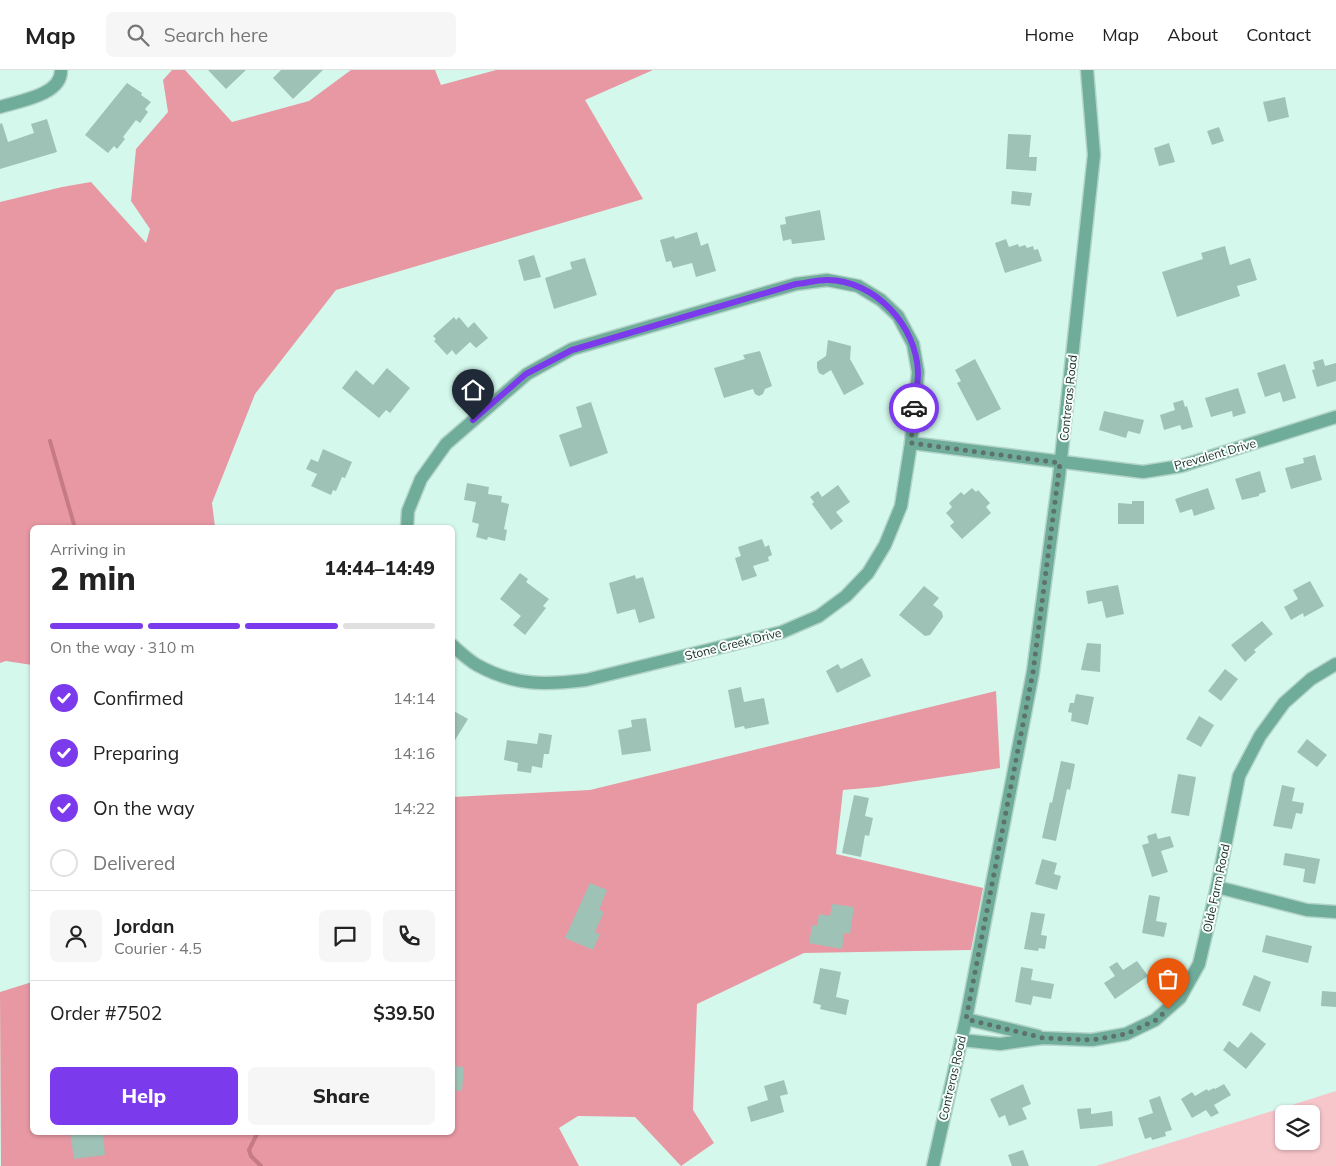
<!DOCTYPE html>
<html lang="en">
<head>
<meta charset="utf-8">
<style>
  :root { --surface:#fff; --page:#f6f6f6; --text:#222; --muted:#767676; --line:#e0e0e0; --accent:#7c3aed }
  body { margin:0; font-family:Mulish,sans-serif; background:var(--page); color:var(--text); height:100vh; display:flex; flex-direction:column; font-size:19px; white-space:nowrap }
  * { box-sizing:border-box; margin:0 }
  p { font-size:16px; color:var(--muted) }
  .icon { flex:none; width:28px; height:28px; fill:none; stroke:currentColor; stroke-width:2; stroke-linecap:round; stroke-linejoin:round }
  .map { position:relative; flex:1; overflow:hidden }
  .sheet { position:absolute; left:30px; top:455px; width:425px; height:610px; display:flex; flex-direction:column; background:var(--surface); border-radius:8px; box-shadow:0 1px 4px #0004 }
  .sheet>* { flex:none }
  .buttons { position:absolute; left:1275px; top:1035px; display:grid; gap:10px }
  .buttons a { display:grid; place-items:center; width:45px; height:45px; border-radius:8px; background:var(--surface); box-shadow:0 1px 4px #0004; font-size:25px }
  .pin { position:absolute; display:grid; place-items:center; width:42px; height:42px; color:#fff; margin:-51px -21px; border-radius:50% 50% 50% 0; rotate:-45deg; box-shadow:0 0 5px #0007 }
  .pin .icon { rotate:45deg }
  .courier { position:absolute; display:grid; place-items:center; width:50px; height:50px; margin:-25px; border:4px solid #7c3aed; border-radius:50%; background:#fff; color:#222; box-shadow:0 1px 6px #0007 }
  .headline em { font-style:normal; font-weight:800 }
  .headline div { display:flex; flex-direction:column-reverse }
  .headline { display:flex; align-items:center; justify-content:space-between; height:85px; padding:0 20px }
  h1 { font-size:32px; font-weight:800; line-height:38px }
  .bar { display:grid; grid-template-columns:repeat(4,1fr); gap:8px 5px; align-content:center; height:60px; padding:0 20px }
  .bar i { height:6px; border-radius:4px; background:var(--line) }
  .bar .active { background:var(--accent) }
  .bar p { grid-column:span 4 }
  .line { display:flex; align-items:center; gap:12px; padding:0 20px; border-top:1px solid var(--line) }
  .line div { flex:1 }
  .round { display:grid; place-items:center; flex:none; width:52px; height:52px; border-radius:8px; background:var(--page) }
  ol { padding:0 20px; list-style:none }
  li { display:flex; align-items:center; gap:15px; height:55px }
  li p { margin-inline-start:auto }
  li .icon { padding:5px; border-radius:50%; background:var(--accent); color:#fff; stroke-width:4 }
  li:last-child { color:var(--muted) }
  li i { width:28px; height:28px; border:2px solid var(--line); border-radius:50% }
  .primary-button { display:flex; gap:10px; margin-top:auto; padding:10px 20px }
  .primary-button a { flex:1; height:58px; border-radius:8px; background:var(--accent); color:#fff; font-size:20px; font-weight:800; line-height:58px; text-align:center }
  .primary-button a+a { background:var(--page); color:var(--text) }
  header { display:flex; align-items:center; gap:30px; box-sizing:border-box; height:70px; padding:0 25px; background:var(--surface); border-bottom:1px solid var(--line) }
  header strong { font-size:24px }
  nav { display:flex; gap:28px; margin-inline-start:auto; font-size:18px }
  .search { width:350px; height:45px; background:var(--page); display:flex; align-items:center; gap:12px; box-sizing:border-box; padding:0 18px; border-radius:8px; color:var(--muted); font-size:19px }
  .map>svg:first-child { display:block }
  .green { fill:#f7c6cb; fill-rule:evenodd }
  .forest { fill:#e798a2 }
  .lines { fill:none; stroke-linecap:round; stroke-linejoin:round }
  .stream { stroke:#c57a84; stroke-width:4 }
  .building { fill:#9ec2b6 }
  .minor-casing { stroke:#b3d4c8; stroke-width:15 }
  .minor { stroke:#6fac99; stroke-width:12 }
  .done { stroke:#5c726a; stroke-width:5; stroke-dasharray:0 9 }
  .route { stroke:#7c3aed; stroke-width:6 }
  .labels { text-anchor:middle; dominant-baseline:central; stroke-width:4; stroke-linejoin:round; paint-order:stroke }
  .street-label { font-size:12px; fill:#1b2924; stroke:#f7fffc }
</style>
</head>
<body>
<header>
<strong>Map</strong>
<div class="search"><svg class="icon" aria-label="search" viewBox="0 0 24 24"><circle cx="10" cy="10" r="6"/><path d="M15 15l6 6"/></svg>Search here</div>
<nav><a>Home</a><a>Map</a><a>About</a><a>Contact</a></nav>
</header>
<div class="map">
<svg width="1336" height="1096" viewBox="0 0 1336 1096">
  <rect width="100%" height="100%" fill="#d4f9ec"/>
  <path class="green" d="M1336 1021V1096H1096ZM1284 1044H1311V1071H1284Z"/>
  <g class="forest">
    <polygon points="172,0 185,0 232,52 309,31 351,0 435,0 441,15 496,0 653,0 585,30 643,129 336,220 255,324 212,433 215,457 32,458 32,595 6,591 0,593 0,132 62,117 91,112 146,173 150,159 131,131 136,79 168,42 163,10"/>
    <polygon points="996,621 1000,698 877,717 843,720 836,784 983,818 971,880 804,883 697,934 693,1040 714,1073 681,1096 635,1047 578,1046 559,1058 579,1096 1,1096 0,922 32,912 32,1062 452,1062 453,727 590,720"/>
  </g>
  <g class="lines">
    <g class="stream">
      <polyline points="50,371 75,458"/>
      <polyline points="258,1062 249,1080 251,1086 261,1096"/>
    </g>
  </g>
  <g class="building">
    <polygon points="208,0 246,0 226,19"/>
    <polygon points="281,0 323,0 293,29 273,8"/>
    <polygon points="127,13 142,23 141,25 151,32 145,39 148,42 140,53 136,50 123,67 125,69 117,79 114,76 108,83 85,65"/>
    <polygon points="1285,27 1289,47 1268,52 1263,32"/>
    <polygon points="47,49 57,82 0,99 0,54 2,53 8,72 34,63 31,54"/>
    <polygon points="1219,57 1224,71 1212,75 1207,61"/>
    <polygon points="1008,64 1031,65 1029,87 1037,87 1036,101 1006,99"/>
    <polygon points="1169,73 1175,92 1159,96 1154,78"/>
    <polygon points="1012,121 1032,123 1030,136 1011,134"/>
    <polygon points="820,140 825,170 792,174 791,169 783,171 780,155 786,154 785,147"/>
    <polygon points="697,162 701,176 708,173 716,201 696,207 692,193 673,198 671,191 666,192 660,170 674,166 675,169"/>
    <polygon points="1006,169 1009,177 1018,174 1019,177 1025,175 1027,178 1033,176 1034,180 1038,179 1042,191 1005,203 995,173"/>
    <polygon points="1225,176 1230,195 1250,188 1257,210 1237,216 1240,226 1177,247 1162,202 1203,189 1201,183"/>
    <polygon points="534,185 541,207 524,211 518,190"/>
    <polygon points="585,188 597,225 554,239 545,208 572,199 570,192"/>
    <polygon points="454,247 456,250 459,247 468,258 474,252 488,268 476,278 470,272 456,285 452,280 447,285 434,271 436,269 433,266"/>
    <polygon points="828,270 851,276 850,289 864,314 844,325 831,300 823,305 819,303 817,298 817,292 826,286"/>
    <polygon points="760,281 772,316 765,319 763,324 759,326 755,324 753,319 724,328 714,298 745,289 743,285"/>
    <polygon points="975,289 1001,339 977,351 957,313 961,311 955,300"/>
    <polygon points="1323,289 1325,296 1336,293 1336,311 1317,317 1312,300 1315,299 1313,292"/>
    <polygon points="1285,294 1296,328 1283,332 1280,322 1265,327 1257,303"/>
    <polygon points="387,298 410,318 390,343 386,340 379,348 342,318 356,300 373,315"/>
    <polygon points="1238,318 1246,343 1233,347 1232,341 1211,347 1205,328"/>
    <polygon points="1183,330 1185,337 1187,336 1193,357 1182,360 1180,355 1164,360 1160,345 1175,340 1173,333"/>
    <polygon points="591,332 608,383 570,397 559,365 582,357 576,337"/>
    <polygon points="1104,341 1144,350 1140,364 1128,361 1126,368 1099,360"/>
    <polygon points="323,379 352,392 345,408 342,407 336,421 333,420 331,425 311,416 317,404 306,399 311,389 318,392"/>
    <polygon points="1315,385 1322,410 1291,419 1285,398 1304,393 1303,388"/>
    <polygon points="1260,401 1266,422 1259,424 1259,426 1242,430 1235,409"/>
    <polygon points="467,413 489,417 488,424 502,426 501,432 509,434 504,459 507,460 505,471 488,467 487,470 476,467 479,454 472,452 476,432 464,430"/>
    <polygon points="838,415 850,432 836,442 843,451 831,460 812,434 814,432 810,427 818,421 822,427"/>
    <polygon points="972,418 976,422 978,420 990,433 986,437 991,443 962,469 950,456 954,452 946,443 952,437 949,433 961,422 964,425"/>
    <polygon points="1208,418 1215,439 1194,446 1192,439 1180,443 1175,429"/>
    <polygon points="1132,431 1144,431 1144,454 1118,454 1118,433 1132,434"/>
    <polygon points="762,469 765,477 769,475 772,485 768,487 769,491 753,496 757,506 742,511 735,488 741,486 738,477"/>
    <polygon points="520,503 528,509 526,512 549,529 543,536 546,538 525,565 513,555 521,546 500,529"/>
    <polygon points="635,505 636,509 643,507 655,548 639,553 635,539 617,544 609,513"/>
    <polygon points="1310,511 1324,536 1304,547 1303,543 1291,550 1284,537 1298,529 1293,520"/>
    <polygon points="1118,515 1124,544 1106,548 1102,531 1088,534 1086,521"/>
    <polygon points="924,516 939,528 933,535 942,542 943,547 930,565 925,566 899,545"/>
    <polygon points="1262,551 1273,564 1254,580 1256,582 1245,592 1231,575"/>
    <polygon points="1087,573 1101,574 1100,602 1081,600"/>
    <polygon points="862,588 871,606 837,623 826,601 838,594 841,599"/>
    <polygon points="1225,599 1238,609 1221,631 1208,621"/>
    <polygon points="741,617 744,632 764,628 769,654 745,659 744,656 735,658 728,620"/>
    <polygon points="1076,624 1094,627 1088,655 1071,651 1072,643 1068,642 1070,633 1074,633"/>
    <polygon points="452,640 468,649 452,675"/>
    <polygon points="1199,646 1214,655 1201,677 1186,669"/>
    <polygon points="646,648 651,681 622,685 618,660 632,657 631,650"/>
    <polygon points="539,663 552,665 549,684 544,684 542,698 532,696 531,703 517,701 518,693 504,690 507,670 537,674"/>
    <polygon points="1307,669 1327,685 1317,697 1297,682"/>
    <polygon points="1061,691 1075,694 1070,720 1067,719 1056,771 1042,768 1050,732 1052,733"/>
    <polygon points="1178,704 1196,707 1189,746 1171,743"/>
    <polygon points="1282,715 1295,718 1292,731 1304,733 1302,744 1296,743 1292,759 1273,756"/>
    <polygon points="854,725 869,728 865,746 873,748 869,766 865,765 861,787 842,783"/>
    <polygon points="1156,763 1158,769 1170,766 1174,777 1161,781 1168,802 1152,807 1142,775 1149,773 1147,766"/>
    <polygon points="1285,783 1320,789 1315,814 1303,812 1305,799 1283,795"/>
    <polygon points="1042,789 1057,793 1054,804 1061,806 1057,820 1035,814"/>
    <polygon points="590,813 607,820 599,840 604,842 595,862 600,864 593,880 565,868"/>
    <polygon points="1149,825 1160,827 1156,851 1167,853 1164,867 1142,863"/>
    <polygon points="832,834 854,837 850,864 844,863 842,879 809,873 812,855 817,856 819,844 830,846"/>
    <polygon points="1031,842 1045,844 1041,865 1047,866 1045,879 1039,878 1038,881 1024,879"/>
    <polygon points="1266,865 1312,876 1308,893 1262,882"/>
    <polygon points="1137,891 1148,906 1115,929 1104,913 1115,906 1109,897 1117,892 1123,900"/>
    <polygon points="1021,897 1033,899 1031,910 1054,914 1051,929 1033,926 1031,935 1015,932"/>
    <polygon points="820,898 841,902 836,927 849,930 846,945 820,939 821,935 813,933"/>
    <polygon points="1254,905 1271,912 1260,942 1242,935"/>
    <polygon points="1322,921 1336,922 1336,937 1321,936"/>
    <polygon points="1251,962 1266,974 1246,999 1223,980 1229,971 1238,978"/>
    <polygon points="452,996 464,997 462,1021 452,1020"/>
    <polygon points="784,1010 788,1024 780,1026 784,1042 751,1052 747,1037 768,1030 764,1016"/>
    <polygon points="1023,1014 1031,1034 1022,1038 1027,1049 1009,1056 1005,1045 999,1048 990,1029"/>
    <polygon points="1224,1014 1231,1025 1214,1035 1219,1043 1211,1047 1206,1040 1192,1048 1181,1029 1192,1022 1195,1026 1207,1019 1208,1021 1214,1018 1215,1019"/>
    <polygon points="1160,1026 1172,1060 1165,1062 1166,1066 1152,1070 1151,1067 1145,1069 1138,1048 1153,1043 1149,1030"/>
    <polygon points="1091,1038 1091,1044 1112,1041 1113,1056 1080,1059 1077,1039"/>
    <polygon points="70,1062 103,1062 105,1085 74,1089"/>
    <polygon points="1023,1080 1029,1096 1012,1096 1008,1085"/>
  </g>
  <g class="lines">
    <defs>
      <g id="minor">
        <path d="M0 37C19 31 62 25 61 0"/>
        <polyline points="911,373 1143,402 1181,396 1336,347"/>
        <path d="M407 458 408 441 421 409 446 374 527 304 572 279 796 214 827 210 858 216 881 230 898 246 913 274 918 302 911 373 901 436 885 475 868 503 846 526 819 546 782 562 586 610C545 615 515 616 477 595 468 590 460 582 452 575"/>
        <polyline points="1217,817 1307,840 1336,842"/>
        <polyline points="966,949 1038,966"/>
        <polyline points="961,970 1000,974 1043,968 1092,970 1126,964 1155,950 1180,928 1199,894 1217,817 1239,706 1260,666 1284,633 1311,609 1336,594"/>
        <polyline points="933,1096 966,949 1033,602 1059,407 1094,85 1087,0"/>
      </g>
    </defs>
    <use href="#minor" class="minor-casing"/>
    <use href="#minor" class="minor"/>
  </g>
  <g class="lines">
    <polyline class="done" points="914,338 911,373 1060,393 1033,602 966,949 1043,968 1092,970 1126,964 1156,950 1168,939"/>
    <path class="route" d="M473 350 526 304 572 280 796 214C806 213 817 210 827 210 875 210 917 256 918 303 918 315 915 327 914 338"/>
  </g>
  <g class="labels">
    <g class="street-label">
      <text transform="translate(1068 328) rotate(-84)">Contreras Road</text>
      <text transform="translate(1215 384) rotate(-16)">Prevalent Drive</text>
      <text transform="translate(733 574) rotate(-14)">Stone Creek Drive</text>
      <text transform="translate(1216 818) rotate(-78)">Olde Farm Road</text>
      <text transform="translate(952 1008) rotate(-77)">Contreras Road</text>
    </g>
  </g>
</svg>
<div class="buttons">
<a><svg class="icon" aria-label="layers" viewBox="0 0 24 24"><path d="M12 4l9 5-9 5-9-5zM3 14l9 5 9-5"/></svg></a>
</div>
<div class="pin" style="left:1168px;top:939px;background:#ea580c"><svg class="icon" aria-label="bag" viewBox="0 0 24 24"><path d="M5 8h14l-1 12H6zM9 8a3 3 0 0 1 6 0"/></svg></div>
<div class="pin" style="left:473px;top:350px;background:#1f2937"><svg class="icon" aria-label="home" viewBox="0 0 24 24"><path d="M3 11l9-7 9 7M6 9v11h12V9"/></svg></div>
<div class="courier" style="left:914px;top:338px"><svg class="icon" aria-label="car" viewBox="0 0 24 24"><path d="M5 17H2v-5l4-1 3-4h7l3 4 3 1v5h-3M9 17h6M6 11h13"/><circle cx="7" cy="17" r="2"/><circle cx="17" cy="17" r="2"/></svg></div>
<section class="sheet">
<div class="headline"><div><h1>2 min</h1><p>Arriving in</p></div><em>14:44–14:49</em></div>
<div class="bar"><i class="active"></i><i class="active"></i><i class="active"></i><i></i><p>On the way · 310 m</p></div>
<ol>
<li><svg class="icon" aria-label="check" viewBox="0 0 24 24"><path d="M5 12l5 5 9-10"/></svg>Confirmed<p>14:14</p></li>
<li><svg class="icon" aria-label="check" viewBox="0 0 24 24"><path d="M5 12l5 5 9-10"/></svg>Preparing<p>14:16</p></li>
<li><svg class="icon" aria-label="check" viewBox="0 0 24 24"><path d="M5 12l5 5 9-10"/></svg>On the way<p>14:22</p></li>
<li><i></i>Delivered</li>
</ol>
<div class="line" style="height:90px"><a class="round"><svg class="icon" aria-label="person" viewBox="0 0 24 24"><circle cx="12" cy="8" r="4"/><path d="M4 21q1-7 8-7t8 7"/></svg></a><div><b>Jordan</b><p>Courier · 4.5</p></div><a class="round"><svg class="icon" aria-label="chat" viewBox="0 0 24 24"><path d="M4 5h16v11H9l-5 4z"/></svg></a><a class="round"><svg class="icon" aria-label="phone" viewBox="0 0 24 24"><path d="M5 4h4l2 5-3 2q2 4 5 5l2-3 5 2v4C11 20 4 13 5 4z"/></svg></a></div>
<div class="line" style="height:65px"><div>Order #7502</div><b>$39.50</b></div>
<div class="primary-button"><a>Help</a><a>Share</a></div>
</section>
</div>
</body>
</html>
